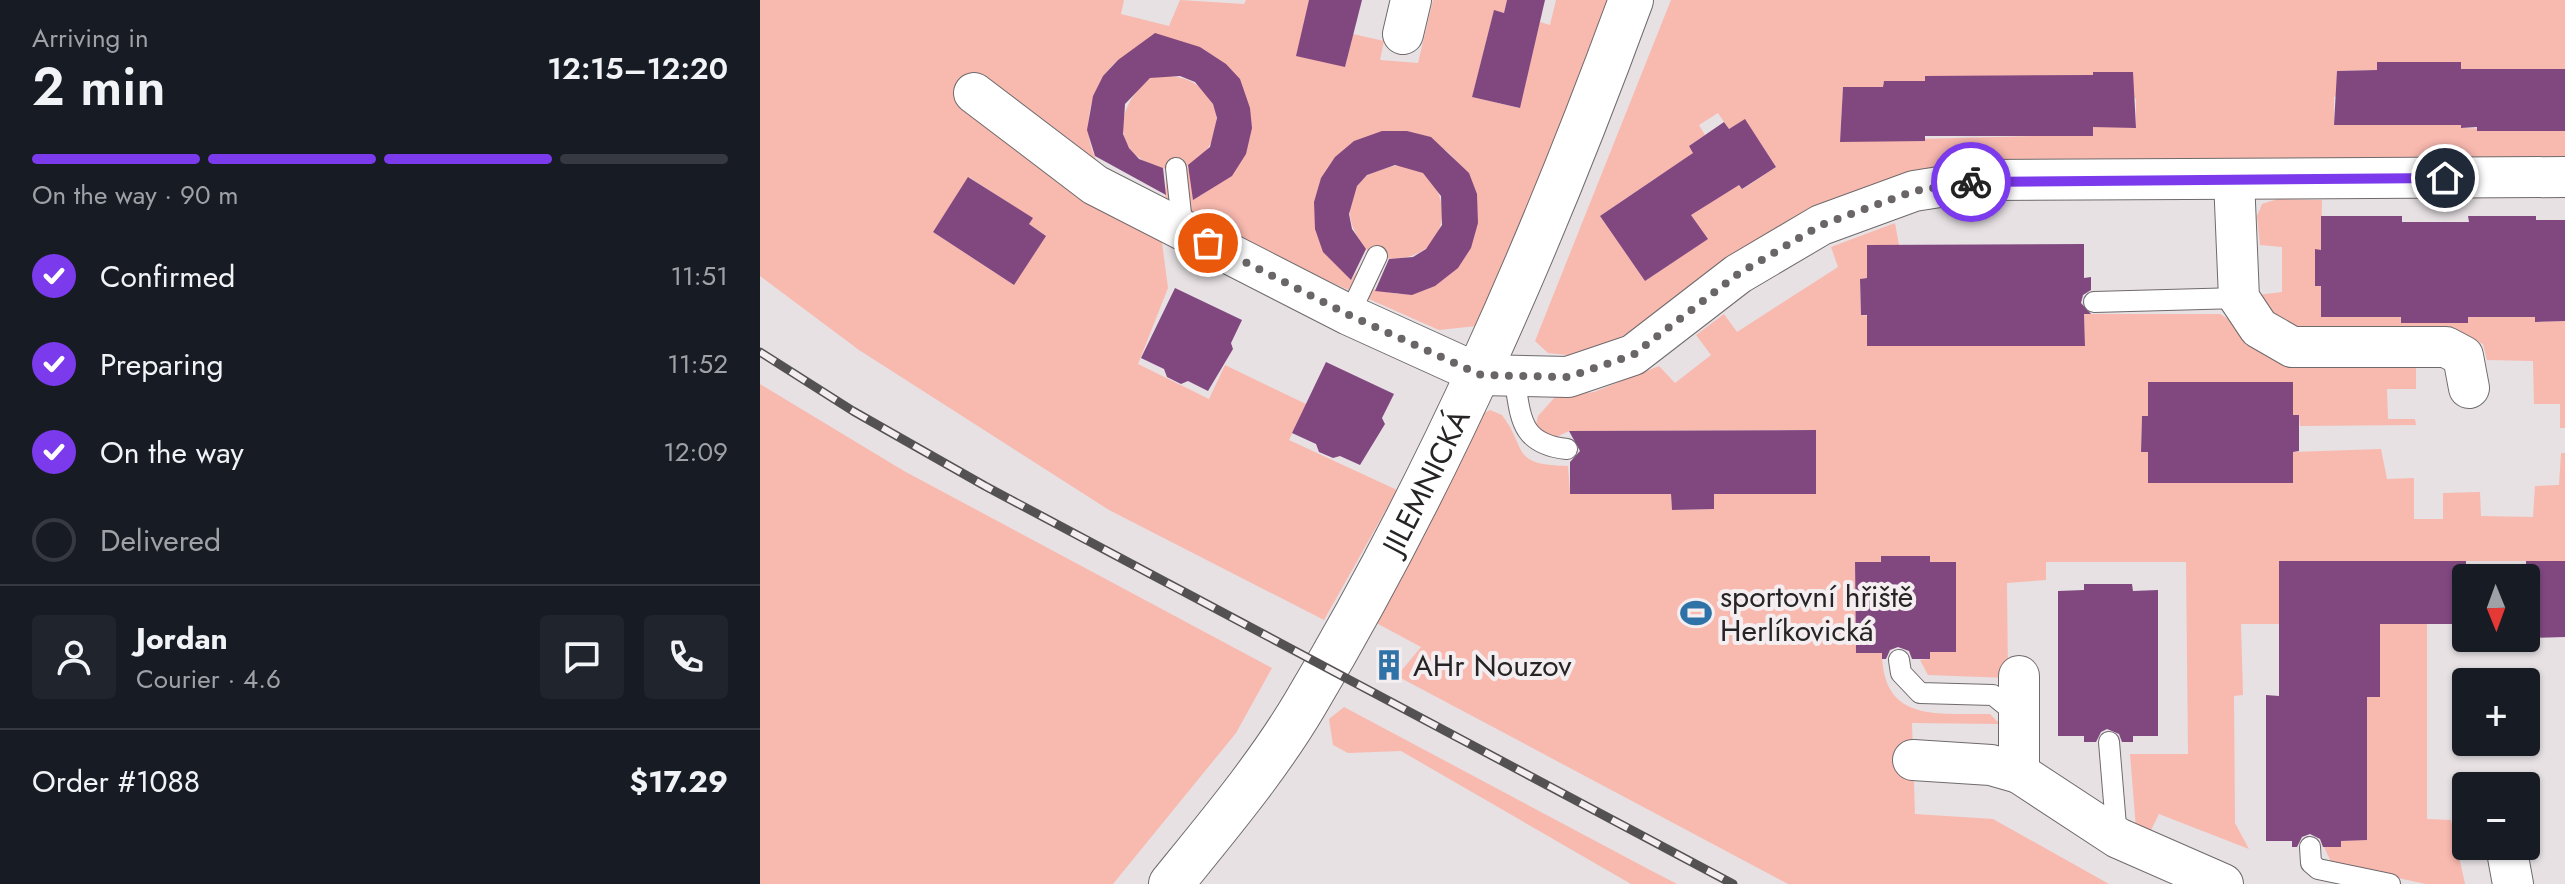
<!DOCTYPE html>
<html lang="en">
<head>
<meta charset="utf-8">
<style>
  :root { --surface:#171b24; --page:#20242c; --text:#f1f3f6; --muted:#9ea1a6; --line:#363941; --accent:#7c3aed }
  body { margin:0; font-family:Jost,sans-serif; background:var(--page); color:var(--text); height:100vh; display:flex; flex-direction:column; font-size:30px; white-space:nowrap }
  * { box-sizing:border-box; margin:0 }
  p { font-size:26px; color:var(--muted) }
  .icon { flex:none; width:44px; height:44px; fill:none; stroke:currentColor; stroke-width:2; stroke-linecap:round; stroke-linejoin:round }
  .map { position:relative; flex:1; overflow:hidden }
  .panel { display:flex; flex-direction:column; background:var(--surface); width:760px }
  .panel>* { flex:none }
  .needle { width:52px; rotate:179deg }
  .fabs { position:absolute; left:1692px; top:564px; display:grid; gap:16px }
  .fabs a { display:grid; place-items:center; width:88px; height:88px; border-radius:8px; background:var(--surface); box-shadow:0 2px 6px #0004; font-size:40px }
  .pin { position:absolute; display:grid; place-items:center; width:68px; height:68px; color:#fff; margin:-34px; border:4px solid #fff; border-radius:50%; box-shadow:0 2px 8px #0007 }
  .courier { position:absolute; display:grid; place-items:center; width:80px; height:80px; margin:-40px; border:6px solid #7c3aed; border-radius:50%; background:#fff; color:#222; box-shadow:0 2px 10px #0007 }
  .head em { font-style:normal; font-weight:600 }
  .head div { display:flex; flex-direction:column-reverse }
  .head { display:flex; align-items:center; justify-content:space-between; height:136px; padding:0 32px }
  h1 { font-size:52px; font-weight:600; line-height:60px }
  .bar { display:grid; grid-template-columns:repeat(4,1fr); gap:12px 8px; align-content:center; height:96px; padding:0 32px }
  .bar i { height:10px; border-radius:6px; background:var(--line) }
  .bar .active { background:var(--accent) }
  .bar p { grid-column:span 4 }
  .line { display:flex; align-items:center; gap:20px; padding:0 32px; border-top:2px solid var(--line) }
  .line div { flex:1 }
  .round { display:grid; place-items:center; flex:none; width:84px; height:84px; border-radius:8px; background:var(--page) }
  ol { padding:0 32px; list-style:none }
  li { display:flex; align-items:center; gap:24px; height:88px }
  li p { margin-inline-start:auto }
  li .icon { padding:8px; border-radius:50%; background:var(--accent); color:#fff; stroke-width:4 }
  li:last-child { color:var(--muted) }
  li i { width:44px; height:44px; border:4px solid var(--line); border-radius:50% }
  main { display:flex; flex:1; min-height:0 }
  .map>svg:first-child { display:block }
  .green { fill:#f8b9af; fill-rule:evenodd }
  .building { fill:#814880 }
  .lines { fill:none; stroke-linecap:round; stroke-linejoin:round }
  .lane-casing { stroke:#6f6a6c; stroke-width:22 }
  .street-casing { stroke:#6f6a6c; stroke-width:42 }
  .secondary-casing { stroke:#6f6a6c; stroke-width:46 }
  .lane { stroke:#fff; stroke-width:20 }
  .street { stroke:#fff; stroke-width:40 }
  .secondary { stroke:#fff; stroke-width:44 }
  .rail-casing { stroke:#545153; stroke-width:9 }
  .rail { stroke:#f4eef1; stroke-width:6; stroke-dasharray:18; stroke-linecap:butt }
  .done { stroke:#6a6668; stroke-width:8; stroke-dasharray:0 14.4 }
  .route { stroke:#7c3aed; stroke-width:10 }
  .labels { text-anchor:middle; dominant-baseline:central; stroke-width:8; stroke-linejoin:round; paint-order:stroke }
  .street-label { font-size:30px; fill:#262425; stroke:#f4eef1 }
  .poi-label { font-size:30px; fill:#262425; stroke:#f4eef1; text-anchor:start }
</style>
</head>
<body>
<main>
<section class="panel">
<div class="head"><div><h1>2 min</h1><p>Arriving in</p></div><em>12:15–12:20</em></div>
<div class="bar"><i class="active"></i><i class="active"></i><i class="active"></i><i></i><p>On the way · 90 m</p></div>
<ol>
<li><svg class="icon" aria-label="check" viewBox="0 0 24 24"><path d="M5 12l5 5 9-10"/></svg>Confirmed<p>11:51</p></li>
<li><svg class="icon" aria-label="check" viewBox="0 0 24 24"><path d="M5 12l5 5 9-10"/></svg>Preparing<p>11:52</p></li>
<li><svg class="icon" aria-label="check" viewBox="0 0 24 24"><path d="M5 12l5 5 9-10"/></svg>On the way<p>12:09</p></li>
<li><i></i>Delivered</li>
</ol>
<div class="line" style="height:144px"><a class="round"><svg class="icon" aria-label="person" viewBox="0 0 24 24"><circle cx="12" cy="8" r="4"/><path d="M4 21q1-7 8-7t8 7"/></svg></a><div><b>Jordan</b><p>Courier · 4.6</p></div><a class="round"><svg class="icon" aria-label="chat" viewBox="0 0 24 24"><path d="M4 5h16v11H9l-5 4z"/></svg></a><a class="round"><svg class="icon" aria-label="phone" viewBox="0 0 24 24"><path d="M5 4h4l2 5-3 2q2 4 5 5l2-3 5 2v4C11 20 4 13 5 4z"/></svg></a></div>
<div class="line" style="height:104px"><div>Order #1088</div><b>$17.29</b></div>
</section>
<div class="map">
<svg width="1805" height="884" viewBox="0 0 1805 884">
  <rect width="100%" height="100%" fill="#e7e1e4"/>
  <g class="green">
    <path d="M0 0H364L361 14 409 26 420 0 484 4 486 0H549L585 67 593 34 624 41 620 60 658 63 673 0H747L744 13 734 11 712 97 759 108 780 22 790 25 796 0H852L726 325 679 330 471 238 453 212H398L408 288 378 364 449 399 465 365 546 404 529 440 637 490 564 620 349 510 99 350 0 276ZM440 47 470 70 471 174 440 196 427 166C484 134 452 63 390 78 351 110 352 159 407 169L405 202C388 194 361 187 347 174 315 142 328 86 358 60ZM621 133C670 139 687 139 712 185L639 294 612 289 622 258C712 268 690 146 627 168 619 171 610 172 604 178 580 201 589 232 610 253L591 280 566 252ZM209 177 272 218 269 224 285 235 254 285 173 232Z"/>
    <path d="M911 0H1805V69H1701L1700 62H1618L1617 70 1577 71V96L1574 97V125L1701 121V128L1805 131V159H1334L1209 164 888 325 817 356 788 353 775 341ZM1333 72 1376 99V128L1333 124 1274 136 1080 141 1083 87H1123L1124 81H1165L1166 76H1333ZM958 113 969 129 985 120 1016 167 983 189 929 146 945 135 939 125ZM896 178 920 212 927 209 947 239 885 281 840 216Z"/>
    <polygon points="1518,199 1562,200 1561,250 1555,250 1555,285 1561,286 1561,317 1641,317 1641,323 1708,323 1708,317 1775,317 1776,322 1805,321 1805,428 1800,428 1800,404 1774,404 1773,361 1727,360 1723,344 1709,338 1550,337 1505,309 1497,295 1522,292 1522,247 1500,245 1497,216 1502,204"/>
    <path d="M1135 223 1139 245 1107 246V278L1100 279 1101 315 1325 345 1324 314H1460L1475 323 1656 361V389H1627L1628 419H1655L1656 425 1540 426 1539 415H1533V382H1388V416H1382L1381 452H1388V483H1533V452L1621 449 1627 479 1654 478V519H1683V493L1720 492 1721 516 1773 517 1775 486 1799 485 1801 453H1805V561H1519L1520 624H1481L1483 695 1474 696 1475 823 1489 849 1399 814 1389 834 1376 829 1370 754H1428L1426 562H1286V580L1247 583 1248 678 1168 675 1160 660 1170 659V652H1196V562H1170L1169 556H1122L1121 562H1095L1096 653H1122C1123 723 1177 713 1230 714L1240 724 1152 723 1155 814 1233 819 1349 884H1028L637 676 661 647 607 618 722 414 730 410 742 415C768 450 750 465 808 466L810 494H911L912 510 954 509V494H1056L1055 430 809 431 794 438 785 435 776 425 778 416 795 397 834 392 899 366 915 383 951 355 936 335 964 314 977 332 1078 267 1071 247Z"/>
    <polygon points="0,384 144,471 512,668 476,733 353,884 0,884"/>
    <polygon points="1620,623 1667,624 1667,819 1691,820 1705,884 1666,884 1572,864 1564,847 1581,847 1581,841 1607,839 1607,697 1619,697"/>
    <polygon points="584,707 890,870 917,884 871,884 641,751 588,753 573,745 569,719"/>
  </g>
  <g class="building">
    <polygon points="549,0 602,0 585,67 536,56"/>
    <polygon points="747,0 785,0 760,108 712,97 734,10 744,13"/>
    <polygon points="395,33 440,47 466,64 480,79 490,108 492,128 486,154 472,176 433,200 428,165 450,147 457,118 453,104 435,82 420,76 390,78 365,104 363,134 369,148 379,159 403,168 406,195 335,156 327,130 333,96 343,76 358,60"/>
    <polygon points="1617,62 1701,62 1701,69 1805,69 1805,131 1717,131 1717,127 1701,128 1701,125 1574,125 1577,71 1617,70"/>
    <polygon points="1333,72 1373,72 1376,128 1333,127 1333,136 1165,136 1165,141 1080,142 1083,87 1123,87 1124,81 1165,81 1165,76 1333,75"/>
    <polygon points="985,119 1016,167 982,189 979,185 931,215 948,239 885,281 840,216 933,153 929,146 964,122 969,129"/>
    <polygon points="622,131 647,131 671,137 709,173 717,194 718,223 711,248 698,268 675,286 652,295 615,291 629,259 653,257 666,249 682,225 681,196 663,173 635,165 607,175 597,186 589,214 592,229 606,249 591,280 563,252 555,229 554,202 561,178 575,157 594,141"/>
    <polygon points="208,177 273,218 269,224 286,236 254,285 173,232"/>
    <polygon points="1561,216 1642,216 1642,222 1709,222 1708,216 1776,216 1776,220 1805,220 1805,321 1775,322 1775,317 1708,317 1708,323 1641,323 1641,317 1561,317 1561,286 1555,286 1555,249 1561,250"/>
    <polygon points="1324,244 1324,278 1331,277 1331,290 1323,295 1321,303 1331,314 1324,314 1325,346 1107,346 1107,315 1101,315 1100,279 1107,278 1107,245"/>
    <polygon points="415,288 482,320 471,343 473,349 448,391 428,381 421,384 407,377 404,369 381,358"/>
    <polygon points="566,362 634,394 622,418 625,424 600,465 580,456 573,458 559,452 556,444 532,433"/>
    <polygon points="1388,382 1533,382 1533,415 1539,415 1539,451 1533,452 1533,483 1388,483 1388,452 1381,452 1382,416 1388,416"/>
    <polygon points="1056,430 1056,494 954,494 954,509 912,510 911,494 810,494 810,462 820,451 809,431"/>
    <polygon points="1121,556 1170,556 1170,562 1196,562 1196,652 1170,652 1170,659 1152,659 1149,651 1138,647 1130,650 1126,659 1122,659 1122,653 1096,653 1095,562 1121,562"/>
    <polygon points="1519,561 1706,561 1706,624 1620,624 1620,697 1607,697 1607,840 1581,841 1581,847 1563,847 1560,839 1550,834 1542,837 1537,847 1532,847 1532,841 1506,841 1506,695 1519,696"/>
    <polygon points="1766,561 1805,561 1805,637 1766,638"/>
    <polygon points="1324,584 1372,584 1373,591 1398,590 1398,736 1373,736 1373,742 1362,742 1359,734 1347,729 1341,732 1336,742 1324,742 1324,736 1298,736 1298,591 1324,590"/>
  </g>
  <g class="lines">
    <defs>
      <g id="lane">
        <polyline points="416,168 423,232"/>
        <polyline points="1334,302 1479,298"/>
        <polyline points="589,315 617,256"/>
        <path d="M754 376C761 417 759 444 807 449"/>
        <polyline points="1139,660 1141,673 1160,693 1233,695 1259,716"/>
        <polyline points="1349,742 1357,838"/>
        <polyline points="1550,847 1551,863 1558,869 1630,884"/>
      </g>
      <g id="street">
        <polyline points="643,34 651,0"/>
        <polyline points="214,93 335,185 589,315 721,375 808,377 873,355 978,274 1061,225 1154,191 1224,180 1805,177"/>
        <polyline points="1474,179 1479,298 1499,328 1532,347 1686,347 1703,356 1709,388"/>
        <polyline points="1259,676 1259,773 1358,838 1463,884"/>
        <polyline points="1153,760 1231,765 1259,773"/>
        <polyline points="1746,846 1753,884"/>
      </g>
      <g id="secondary">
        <path id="s1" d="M411 884C458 826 507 768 545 704 678 481 782 243 871 0"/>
      </g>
    </defs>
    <use href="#lane" class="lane-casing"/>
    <use href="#street" class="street-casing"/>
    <use href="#secondary" class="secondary-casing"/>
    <use href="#lane" class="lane"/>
    <use href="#street" class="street"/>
    <use href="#secondary" class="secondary"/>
    <defs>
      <polyline id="rail" points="0,352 93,411 225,486 973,884"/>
    </defs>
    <use href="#rail" class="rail-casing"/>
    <use href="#rail" class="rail"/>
  </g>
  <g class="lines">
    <polyline class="done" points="448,243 589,315 721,375 808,377 873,355 978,274 1061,225 1154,191 1211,182"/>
    <polyline class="route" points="1211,182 1685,178"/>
  </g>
  <defs>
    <symbol id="stadium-bare" viewBox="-9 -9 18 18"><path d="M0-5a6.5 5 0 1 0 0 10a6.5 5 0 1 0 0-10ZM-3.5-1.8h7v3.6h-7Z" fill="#2e72a7" stroke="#f4eef1" stroke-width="2.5" paint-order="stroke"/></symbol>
    <symbol id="building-bare" viewBox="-9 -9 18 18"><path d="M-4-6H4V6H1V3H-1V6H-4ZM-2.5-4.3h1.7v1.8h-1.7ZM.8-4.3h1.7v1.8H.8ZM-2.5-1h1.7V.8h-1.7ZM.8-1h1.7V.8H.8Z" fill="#2e72a7" stroke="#f4eef1" stroke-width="2.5" paint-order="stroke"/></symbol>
  </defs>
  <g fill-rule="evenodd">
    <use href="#stadium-bare" x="914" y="591" width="44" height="44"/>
    <use href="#building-bare" x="607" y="643" width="44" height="44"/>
  </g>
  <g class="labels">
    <g class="street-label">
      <text stroke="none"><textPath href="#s1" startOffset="478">JILEMNICKÁ</textPath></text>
    </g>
    <g class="poi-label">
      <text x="960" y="596">sportovní hřiště<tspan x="960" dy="34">Herlíkovická</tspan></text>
      <text x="653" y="665">AHr Nouzov</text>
    </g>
  </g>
</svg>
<div class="fabs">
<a><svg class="needle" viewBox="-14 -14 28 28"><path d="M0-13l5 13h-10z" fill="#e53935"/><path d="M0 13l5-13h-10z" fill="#9ea1a6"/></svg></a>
<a>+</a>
<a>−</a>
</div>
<div class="pin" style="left:448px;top:243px;background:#ea580c"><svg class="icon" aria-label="bag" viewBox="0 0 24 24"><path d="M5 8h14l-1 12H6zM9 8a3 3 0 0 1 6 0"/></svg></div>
<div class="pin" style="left:1685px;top:178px;background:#1f2937"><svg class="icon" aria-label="home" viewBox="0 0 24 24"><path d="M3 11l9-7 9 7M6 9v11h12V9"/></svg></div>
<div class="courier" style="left:1211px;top:182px"><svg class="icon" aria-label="bike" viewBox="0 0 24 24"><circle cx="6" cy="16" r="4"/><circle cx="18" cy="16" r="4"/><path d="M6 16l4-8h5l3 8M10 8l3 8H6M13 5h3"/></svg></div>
</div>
</main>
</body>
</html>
